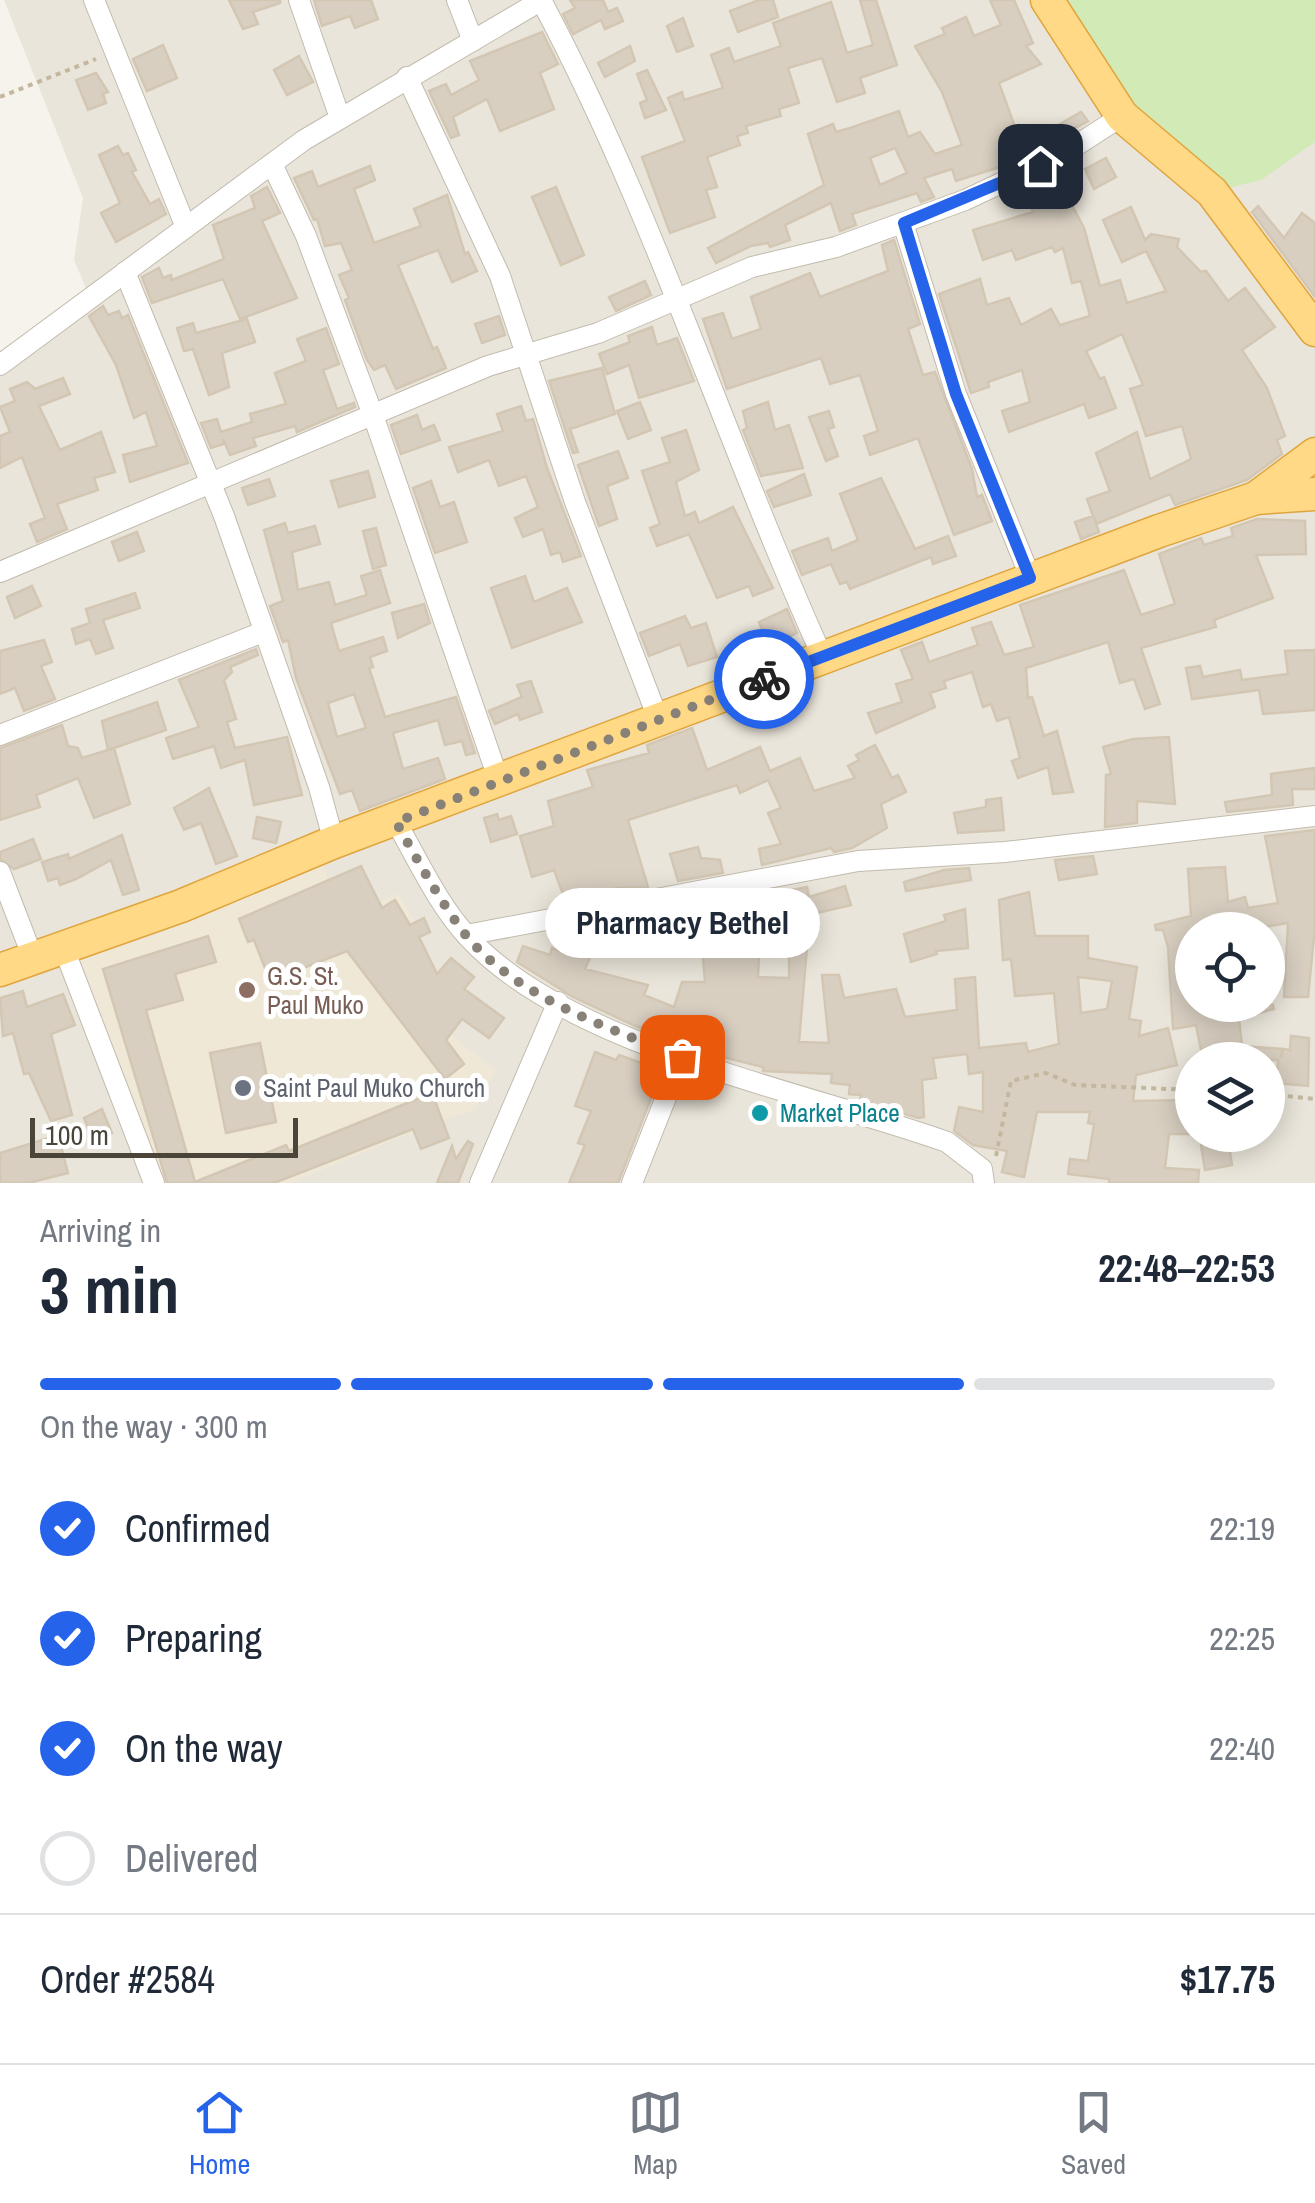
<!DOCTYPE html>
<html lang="en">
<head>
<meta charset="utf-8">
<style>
  :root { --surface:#fff; --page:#f2f2f3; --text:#1f2937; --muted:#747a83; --line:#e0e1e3; --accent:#2563eb }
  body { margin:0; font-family:"Archivo Narrow",sans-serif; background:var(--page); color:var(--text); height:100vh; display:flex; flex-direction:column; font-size:38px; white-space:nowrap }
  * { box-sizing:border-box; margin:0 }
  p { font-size:32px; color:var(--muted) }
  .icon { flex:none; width:55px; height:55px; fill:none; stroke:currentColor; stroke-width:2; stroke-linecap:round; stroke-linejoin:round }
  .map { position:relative; height:1183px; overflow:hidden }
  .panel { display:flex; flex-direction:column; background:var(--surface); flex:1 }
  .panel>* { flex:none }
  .buttons { position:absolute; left:1175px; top:912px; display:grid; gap:20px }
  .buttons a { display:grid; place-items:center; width:110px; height:110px; border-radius:50%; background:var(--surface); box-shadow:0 5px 25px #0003; font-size:50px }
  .scale { position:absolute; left:30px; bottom:25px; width:268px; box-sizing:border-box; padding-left:10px; border:5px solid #4b4439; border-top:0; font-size:28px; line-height:35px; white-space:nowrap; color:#4b4439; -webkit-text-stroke:8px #fff; paint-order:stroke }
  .pin { position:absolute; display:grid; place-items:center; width:85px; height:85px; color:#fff; margin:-42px; border-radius:20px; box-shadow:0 5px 15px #0006 }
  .courier { position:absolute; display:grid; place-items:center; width:100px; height:100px; margin:-50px; border:8px solid #2563eb; border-radius:50%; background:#fff; color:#222; box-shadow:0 2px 12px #0007 }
  .bubble { position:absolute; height:70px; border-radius:35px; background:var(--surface); box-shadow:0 5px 25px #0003; font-size:32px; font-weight:700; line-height:70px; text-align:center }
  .headline em { font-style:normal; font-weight:700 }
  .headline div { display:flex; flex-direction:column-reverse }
  .headline { display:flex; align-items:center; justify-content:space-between; height:170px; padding:0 40px }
  h1 { font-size:65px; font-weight:700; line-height:75px }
  .bar { display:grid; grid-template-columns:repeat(4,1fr); gap:15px 10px; align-content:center; height:120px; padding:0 40px }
  .bar i { height:12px; border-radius:8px; background:var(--line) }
  .bar .on { background:var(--accent) }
  .bar p { grid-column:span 4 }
  .line { display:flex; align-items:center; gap:25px; padding:0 40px; border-top:2px solid var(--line) }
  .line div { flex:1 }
  ol { padding:0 40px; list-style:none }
  li { display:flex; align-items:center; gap:30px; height:110px }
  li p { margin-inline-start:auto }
  li .icon { padding:10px; border-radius:50%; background:var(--accent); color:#fff; stroke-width:4 }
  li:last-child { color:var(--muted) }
  li i { width:55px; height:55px; border:5px solid var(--line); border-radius:50% }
  .menu { display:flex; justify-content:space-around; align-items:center; height:140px; border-top:2px solid var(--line); background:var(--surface); font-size:28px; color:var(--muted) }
  .menu a { display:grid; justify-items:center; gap:5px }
  .menu .on { color:var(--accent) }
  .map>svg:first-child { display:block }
  .residential { fill:#eae5da; fill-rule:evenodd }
  .education { fill:#efe8d6 }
  .green { fill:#d2eab5 }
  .building { fill:#d8cfc1; stroke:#d3c7b4; stroke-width:2.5; fill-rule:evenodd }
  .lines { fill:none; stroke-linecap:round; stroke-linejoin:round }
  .minor-casing { stroke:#c2bbae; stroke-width:22 }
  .trunk-casing { stroke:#e0a43c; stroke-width:35 }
  .path { stroke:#c4b79f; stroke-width:4; stroke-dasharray:5 5; stroke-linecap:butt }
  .minor { stroke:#fff; stroke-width:20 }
  .trunk { stroke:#ffd985; stroke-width:32 }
  .done { stroke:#878178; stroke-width:10; stroke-dasharray:0 18 }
  .route { stroke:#2563eb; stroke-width:12 }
  .education-dot { fill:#8d6e63; stroke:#fff; stroke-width:4 }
  .worship-dot { fill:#6b7280; stroke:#fff; stroke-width:4 }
  .culture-dot { fill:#0f9aa8; stroke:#fff; stroke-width:4 }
  .labels { text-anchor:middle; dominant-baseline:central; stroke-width:10; stroke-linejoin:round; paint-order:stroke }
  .education-label { font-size:25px; fill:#785e54; stroke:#fff; text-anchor:start }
  .worship-label { font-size:25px; fill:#5b616d; stroke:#fff; text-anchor:start }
  .culture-label { font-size:25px; fill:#0d838f; stroke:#fff; text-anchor:start }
</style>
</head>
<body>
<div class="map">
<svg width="1315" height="1183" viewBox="0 0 1315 1183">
  <rect width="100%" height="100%" fill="#f6f3ec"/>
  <path class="residential" d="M4 0H1315V1183H0V365L90 298 74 260 83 198ZM1192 930H1268V1005H1192ZM1192 1060H1268V1135H1192Z"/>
  <polygon class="education" points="315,850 336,895 357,915 397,893 415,920 379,944 447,1032 496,1070 474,1111 444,1119 290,1183 154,1183 64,949"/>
  <polygon class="green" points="1047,0 1315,0 1315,142 1261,180 1212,192 1122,116"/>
  <g class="building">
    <polygon points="229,0 280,0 280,3 253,12 258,24 243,29"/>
    <polygon points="314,0 371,0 378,19 355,28 350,16 322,26"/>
    <polygon points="570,0 603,0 608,12 617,8 623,21 605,29 601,20 573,34 563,14 575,8"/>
    <polygon points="759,0 773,0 778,17 738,32 730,11"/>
    <polygon points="860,0 876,0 897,65 860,78 865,93 837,102 822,58 788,68 799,103 779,109 781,116 746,126 748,133 737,136 740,145 707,157 717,187 706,190 715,217 670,233 642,157 685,141 668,98 682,92 684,100 723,88 711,55 729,48 734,62 781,46 773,23 831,2 847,53 873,45"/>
    <path d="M990 0H1014L1033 43 1026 46 1041 64 999 83 1022 146 1081 112 1088 121 1006 165 956 181 952 169 924 178 934 197 921 202 917 193 852 214 856 225 840 231 831 203 785 225 790 240 770 247 768 243 751 246 716 263 708 248 824 185 808 134 833 124 836 132 850 128 899 111 908 137 920 132 935 154 962 145 942 92 915 46 945 34 942 28 966 17 974 36 1001 25ZM895 148 907 173 880 185 870 158Z"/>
    <polygon points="683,18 693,46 677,52 667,26"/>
    <polygon points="542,32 558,64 540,73 554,109 500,131 487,99 453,117 459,135 451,138 429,91 446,84 451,95 479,80 470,61"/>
    <polygon points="163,45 177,78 147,91 133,59"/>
    <polygon points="630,46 635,61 605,77 598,63"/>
    <polygon points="299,56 313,82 287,95 274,70"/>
    <polygon points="647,70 666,110 645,118 640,103 647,100 637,74"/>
    <polygon points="96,73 108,92 103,94 106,103 88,110 76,80"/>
    <polygon points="118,146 123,155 128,153 136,170 132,172 150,204 159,199 166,214 116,242 101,213 120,203 99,155"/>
    <polygon points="1106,158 1116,177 1094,189 1085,169"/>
    <polygon points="370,166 375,180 354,189 374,243 421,226 414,209 447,195 465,254 468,252 477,271 452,282 438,250 398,265 433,349 437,347 446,368 396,389 385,365 374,370 367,360 345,300 349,298 339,275 352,270 341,243 325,246 317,219 314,220 294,178 312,171 318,187"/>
    <polygon points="1052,184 1057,198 1065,192 1084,228 1100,286 1120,280 1127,303 1166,291 1146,251 1122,262 1103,220 1131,207 1145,240 1151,234 1179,239 1177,247 1201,272 1206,271 1228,301 1245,288 1275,327 1242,350 1267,388 1285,436 1277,440 1282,454 1247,480 1175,505 1170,494 1096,524 1094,517 1099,532 1081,539 1075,522 1093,516 1087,499 1110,491 1096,453 1137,432 1150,479 1191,459 1182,426 1146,436 1130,389 1143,385 1122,334 1086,351 1100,379 1104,377 1116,408 1089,418 1084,404 1009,432 1002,411 1030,402 1022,370 988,382 989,387 971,393 939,294 980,279 987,305 1009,298 1021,325 1051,309 1060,325 1090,316 1081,281 1072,283 1063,248 1055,252 1052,247 1016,260 1012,250 983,260 973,230 1033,212 1026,194"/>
    <polygon points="267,187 280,213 262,221 297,298 240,319 223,279 152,303 142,277 159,268 163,278 171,275 172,280 224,259 213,225 255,208 251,196"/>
    <polygon points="556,187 584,255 561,265 532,197"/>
    <polygon points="1258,206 1284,238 1302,213 1315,223 1315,297 1252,212"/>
    <polygon points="894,240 920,324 908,329 923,375 935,372 972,469 977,497 982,495 992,521 954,535 918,438 870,455 864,436 878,431 860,375 830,384 821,358 727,389 703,319 723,313 732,339 761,329 751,297 810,273 820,297 888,271 882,245"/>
    <polygon points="645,281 651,295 616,311 609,297"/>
    <polygon points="103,306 108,315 119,311 122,318 128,315 188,463 130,482 123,455 157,446 146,412 134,418 116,365 89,316"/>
    <polygon points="499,316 505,335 482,343 475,324"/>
    <polygon points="247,319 255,342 222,353 229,387 209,395 193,349 184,351 177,328 193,323 196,333"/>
    <polygon points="652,327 657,345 677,338 694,381 639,398 629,365 607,374 599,354 630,342 628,336"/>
    <polygon points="326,328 339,364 323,370 337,409 354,403 355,407 297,432 295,426 253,438 256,446 230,455 223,439 224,444 211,448 201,423 217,419 221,432 252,422 250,414 286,404 275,373 306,361 297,339"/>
    <polygon points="602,368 615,414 570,429 578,452 573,453 549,381"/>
    <polygon points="63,378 70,394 39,406 60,450 101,432 115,472 94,478 98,490 57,504 67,529 37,542 30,524 45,518 22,457 0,468 0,436 10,432 0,407 15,401 10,389 27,382 35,389"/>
    <polygon points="640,402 651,430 628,439 617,411"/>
    <polygon points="768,402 775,430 789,425 803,468 761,476 743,430 747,428 743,411"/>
    <polygon points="521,406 526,421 533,419 547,468 581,556 563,562 560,552 551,555 543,529 523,537 515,518 538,507 526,476 499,486 489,460 458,472 449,447 503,431 497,414"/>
    <polygon points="829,411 834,427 828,429 838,456 826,461 809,417"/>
    <polygon points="417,415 422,430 434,425 440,440 401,454 391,425"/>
    <polygon points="686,430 699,470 676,482 685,516 695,512 699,523 733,507 773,588 753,596 749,586 717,598 689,534 657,546 650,528 660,524 642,471 670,462 662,438"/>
    <polygon points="618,451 628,478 607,486 617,519 599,526 578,465"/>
    <polygon points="368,471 375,497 339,507 331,481"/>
    <polygon points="804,474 811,495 774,507 767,491"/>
    <polygon points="881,478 915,549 948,536 956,556 933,564 931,557 850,589 847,582 840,584 831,564 802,575 792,551 828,538 832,551 858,540 840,494"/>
    <polygon points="269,479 275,496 248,505 242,488"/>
    <polygon points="431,481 440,507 454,502 467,542 435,553 413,488"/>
    <polygon points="1257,519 1305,521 1306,554 1256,555 1273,598 1214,620 1216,627 1141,648 1160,704 1145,709 1134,679 1120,683 1108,642 1026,668 1028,698 1032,697 1044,736 1057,731 1073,792 1053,794 1048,767 1018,778 1012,761 1020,758 1009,717 997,721 991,704 983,707 972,672 944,681 946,688 930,693 935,707 876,733 868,713 902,702 896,684 913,679 901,650 922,642 929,662 978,645 972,628 991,622 1004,655 1034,647 1020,605 1124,570 1141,615 1175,604 1159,554 1201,538 1204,545 1233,536 1231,528"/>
    <path d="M285 523 288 533 315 526 320 544 292 552 298 590 329 582 335 605 367 595 361 576 380 570 390 603 331 623 339 651 383 637 387 651 370 657 373 667 369 668 385 717 456 697 475 753 466 755 462 741 445 745 438 720 393 733 403 769 438 758 445 779 360 811 352 790 340 794 296 678 288 640 283 642 270 606 283 601 264 530ZM354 694 366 728 337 737 328 703Z"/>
    <polygon points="376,528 386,565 373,569 363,531"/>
    <polygon points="137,532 144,551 119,561 112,542"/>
    <polygon points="525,576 534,602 567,588 582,622 512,648 491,588"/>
    <polygon points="32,586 41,606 15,618 7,597"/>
    <polygon points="135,593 140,608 103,620 113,648 96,654 90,639 76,644 72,629 90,623 86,609"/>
    <polygon points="424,604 430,623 398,638 392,613"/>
    <polygon points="787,609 797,633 769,645 759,622"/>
    <polygon points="685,616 691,628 706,623 717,657 688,666 680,644 649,656 640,633"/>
    <polygon points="44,640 52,662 41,666 55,699 24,711 15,688 0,694 0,651"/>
    <polygon points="256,649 258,655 230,667 232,672 224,680 236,719 227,722 235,748 287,737 302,795 254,805 245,760 221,768 214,746 173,759 166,738 199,727 179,680"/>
    <polygon points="1315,650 1315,710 1263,714 1259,690 1192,699 1186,668 1200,666 1203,677 1240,670 1242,680 1288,674 1285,651"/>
    <polygon points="531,681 542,712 520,720 518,714 495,724 489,711 522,697 517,685"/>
    <polygon points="157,702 166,730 108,750 102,721"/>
    <polygon points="62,725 68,746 78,748 82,758 114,748 130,804 94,818 78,778 36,795 40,807 0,820 0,748"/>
    <polygon points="692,728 707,770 760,747 770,771 800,758 814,791 855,778 848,766 859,760 856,755 875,745 892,778 898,775 906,792 881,804 887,828 852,848 834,852 831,848 762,865 759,849 781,844 768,813 781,808 768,780 740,793 737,785 628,820 648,887 617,888 566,902 554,870 532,877 520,836 554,826 548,801 593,787 587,770 649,753 647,745"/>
    <polygon points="1169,737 1175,804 1137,801 1137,823 1105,827 1106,775 1111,774 1103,747 1133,739"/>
    <polygon points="1315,768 1315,789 1292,789 1293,805 1227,812 1225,802 1272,795 1271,774"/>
    <polygon points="209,788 237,856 216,864 201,823 184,830 174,808"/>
    <polygon points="1001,798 1004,830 958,833 954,813 986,807 986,800"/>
    <polygon points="497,814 499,820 511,816 517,834 491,842 484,818"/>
    <polygon points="257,817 281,822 276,843 253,838"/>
    <polygon points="1315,830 1315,927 1308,997 1284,997 1288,923 1259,928 1258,922 1230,930 1192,930 1192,1005 1273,1005 1274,1009 1239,1019 1242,1046 1282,1049 1281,1058 1283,1049 1290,1050 1291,1036 1309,1038 1308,1086 1276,1083 1278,1060 1228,1060 1229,1050 1202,1055 1196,1025 1173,1029 1168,947 1163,930 1156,930 1155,925 1191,916 1188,869 1225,867 1228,902 1245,897 1248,908 1278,903 1265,836"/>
    <polygon points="122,835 139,890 123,895 111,860 76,879 60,885 58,878 48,881 42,862 68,854 69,859"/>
    <polygon points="33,839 41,859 14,869 0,859 0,852"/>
    <polygon points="698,847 701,858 720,860 723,873 678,881 670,854"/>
    <polygon points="1093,856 1097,874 1059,880 1055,860"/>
    <polygon points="361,866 382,908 395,900 410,925 424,918 430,932 419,937 437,974 451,958 474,977 464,989 504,1018 489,1038 462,1019 446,1040 464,1064 445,1079 347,951 270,981 254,940 248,942 239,919"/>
    <polygon points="969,868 971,880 906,891 904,882 944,870"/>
    <polygon points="845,886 851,905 783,921 777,893 807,887 809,897"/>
    <path d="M1029 892 1035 936H1088V958L1137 967 1129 1019 1141 1021 1139 1036 1168 1028 1177 1065 1136 1075 1133 1101 1187 1100 1192 1134H1169L1165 1168 1199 1170 1198 1183H1109V1179L1068 1174 1070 1159 1088 1161 1094 1124 1088 1123 1090 1112H1037L1024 1177 1002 1172 1007 1151 973 1145 954 1131 959 1107 983 1112V1072L969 1074 967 1054 933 1058 936 1078 922 1080 924 1117 918 1118 860 1100 861 1095 849 1094 850 1085 831 1083 832 1074 763 1071V1067L715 1055 716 1049 683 1044 633 1025 573 997 517 962 523 946 550 955 552 948 565 953 571 941 593 951 585 969 648 985 644 995 674 1007 682 982H705L702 945 659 949 656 921 693 917 692 906 732 902 734 926 777 917 781 932 760 936 758 977 789 978V948L807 947 799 1042 829 1043 822 975H839L844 998 896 989 905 1017 957 1010 955 979 975 977 979 1048 1026 1043 1028 1052 1059 1044 1054 993 1015 996 1011 959 1003 960 999 900ZM1078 977 1112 981 1107 1009 1081 1013Z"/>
    <polygon points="965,909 968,948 936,951 937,954 911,962 904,934 946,921 944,915"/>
    <polygon points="208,936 216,962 175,974 183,1000 146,1010 195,1182 286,1145 289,1151 432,1093 449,1138 421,1149 413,1129 274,1183 167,1183 103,969"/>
    <polygon points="23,991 27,1007 63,994 75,1025 51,1034 72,1115 51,1121 29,1073 24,1074 13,1033 3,1036 0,998"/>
    <polygon points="260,1043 276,1122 226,1133 210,1053"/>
    <polygon points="595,1052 616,1060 619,1055 662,1070 618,1183 569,1183 585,1145 578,1143 591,1111 575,1106"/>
    <polygon points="102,1109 112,1133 94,1141 84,1118"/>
    <polygon points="58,1135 68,1173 28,1183 0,1183 0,1153"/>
    <polygon points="1228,1139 1232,1165 1205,1170 1201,1145"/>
    <polygon points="468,1141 473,1144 458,1183 437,1183 452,1146 456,1159"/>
  </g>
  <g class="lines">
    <defs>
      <g id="minor">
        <polyline points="94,0 185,225"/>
        <polyline points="299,0 340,118"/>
        <polyline points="457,0 473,41"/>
        <path d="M541 0C653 210 725 440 822 656"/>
        <polyline points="407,77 500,276 575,502 659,721"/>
        <polyline points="272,164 306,236 373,415 499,781"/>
        <polyline points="903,223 956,394 1031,579"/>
        <polyline points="125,272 224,516 319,787 334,842"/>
        <polyline points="0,365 304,140 542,0"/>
        <polyline points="0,572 488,366 598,333 752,267 836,247 965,200 1063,154 1122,116"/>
        <polyline points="0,735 263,632"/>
        <path d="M396 822C418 860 438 905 469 938 569 1047 807 1092 947 1142L982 1169 984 1183"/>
        <polyline points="0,872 33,958"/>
        <polyline points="466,935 858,861 1005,852 1315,816"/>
        <polyline points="64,949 154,1183"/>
        <polyline points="480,1183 558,1002"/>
        <polyline points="632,1183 682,1057"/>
      </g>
      <g id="trunk">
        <polyline points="1047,0 1122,116 1212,192 1315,330"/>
        <polyline points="1256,498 1315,454"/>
        <polyline points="0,970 181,906 334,842 1159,531 1256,498 1315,494"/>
      </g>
    </defs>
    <use href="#minor" class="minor-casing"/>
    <use href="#trunk" class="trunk-casing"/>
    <g class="path">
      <polyline points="0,97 96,59"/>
      <polyline points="1268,1094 1315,1099"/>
      <polyline points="996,1156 1011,1081 1046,1073 1075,1085 1192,1090"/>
    </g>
    <use href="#minor" class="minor"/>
    <use href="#trunk" class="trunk"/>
  </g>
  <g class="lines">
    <path class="done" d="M682 1057C608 1028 515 997 464 933 438 898 417 859 396 822L764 679"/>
    <polyline class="route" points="764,679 1030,578 956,394 904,223 1040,166"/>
  </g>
  <circle class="education-dot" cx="247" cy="990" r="10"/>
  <circle class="worship-dot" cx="243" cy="1088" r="10"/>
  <circle class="culture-dot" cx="760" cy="1113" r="10"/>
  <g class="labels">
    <g class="education-label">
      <text x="267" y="976">G.S. St.<tspan x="267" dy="29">Paul Muko</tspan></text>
    </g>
    <g class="worship-label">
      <text x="263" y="1088">Saint Paul Muko Church</text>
    </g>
    <g class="culture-label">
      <text x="780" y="1113">Market Place</text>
    </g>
  </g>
</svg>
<div class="buttons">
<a><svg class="icon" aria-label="locate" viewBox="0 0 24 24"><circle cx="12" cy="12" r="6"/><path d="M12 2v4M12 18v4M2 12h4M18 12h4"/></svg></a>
<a><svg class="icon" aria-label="layers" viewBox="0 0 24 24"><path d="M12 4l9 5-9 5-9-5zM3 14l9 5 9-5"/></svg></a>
</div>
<div class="scale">100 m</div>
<div class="pin" style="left:682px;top:1057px;background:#ea580c"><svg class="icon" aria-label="bag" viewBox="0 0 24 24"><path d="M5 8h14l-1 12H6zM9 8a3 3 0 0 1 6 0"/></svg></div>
<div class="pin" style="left:1040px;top:166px;background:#1f2937"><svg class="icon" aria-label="home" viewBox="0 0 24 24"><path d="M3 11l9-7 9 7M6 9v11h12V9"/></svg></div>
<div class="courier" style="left:764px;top:679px"><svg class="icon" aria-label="bike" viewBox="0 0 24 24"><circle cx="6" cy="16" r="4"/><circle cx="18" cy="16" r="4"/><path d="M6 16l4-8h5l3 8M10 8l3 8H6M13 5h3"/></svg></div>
<div class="bubble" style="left:545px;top:888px;width:275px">Pharmacy Bethel</div>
</div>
<section class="panel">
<div class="headline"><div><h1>3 min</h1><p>Arriving in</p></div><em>22:48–22:53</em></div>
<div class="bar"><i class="on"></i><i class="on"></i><i class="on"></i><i></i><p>On the way · 300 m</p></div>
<ol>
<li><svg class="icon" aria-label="check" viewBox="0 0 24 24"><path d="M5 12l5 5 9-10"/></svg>Confirmed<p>22:19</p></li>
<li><svg class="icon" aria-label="check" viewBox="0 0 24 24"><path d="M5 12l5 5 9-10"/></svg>Preparing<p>22:25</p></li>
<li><svg class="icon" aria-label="check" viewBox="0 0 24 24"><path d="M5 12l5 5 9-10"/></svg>On the way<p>22:40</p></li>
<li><i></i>Delivered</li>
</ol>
<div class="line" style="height:130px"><div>Order #2584</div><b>$17.75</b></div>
</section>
<nav class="menu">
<a class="on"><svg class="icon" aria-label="home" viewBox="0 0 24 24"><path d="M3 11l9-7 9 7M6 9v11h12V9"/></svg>Home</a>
<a><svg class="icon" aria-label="map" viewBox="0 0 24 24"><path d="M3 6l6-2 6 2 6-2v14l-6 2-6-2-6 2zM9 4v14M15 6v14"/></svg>Map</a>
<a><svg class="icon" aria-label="saved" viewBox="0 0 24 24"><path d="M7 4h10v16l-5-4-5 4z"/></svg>Saved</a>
</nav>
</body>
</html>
